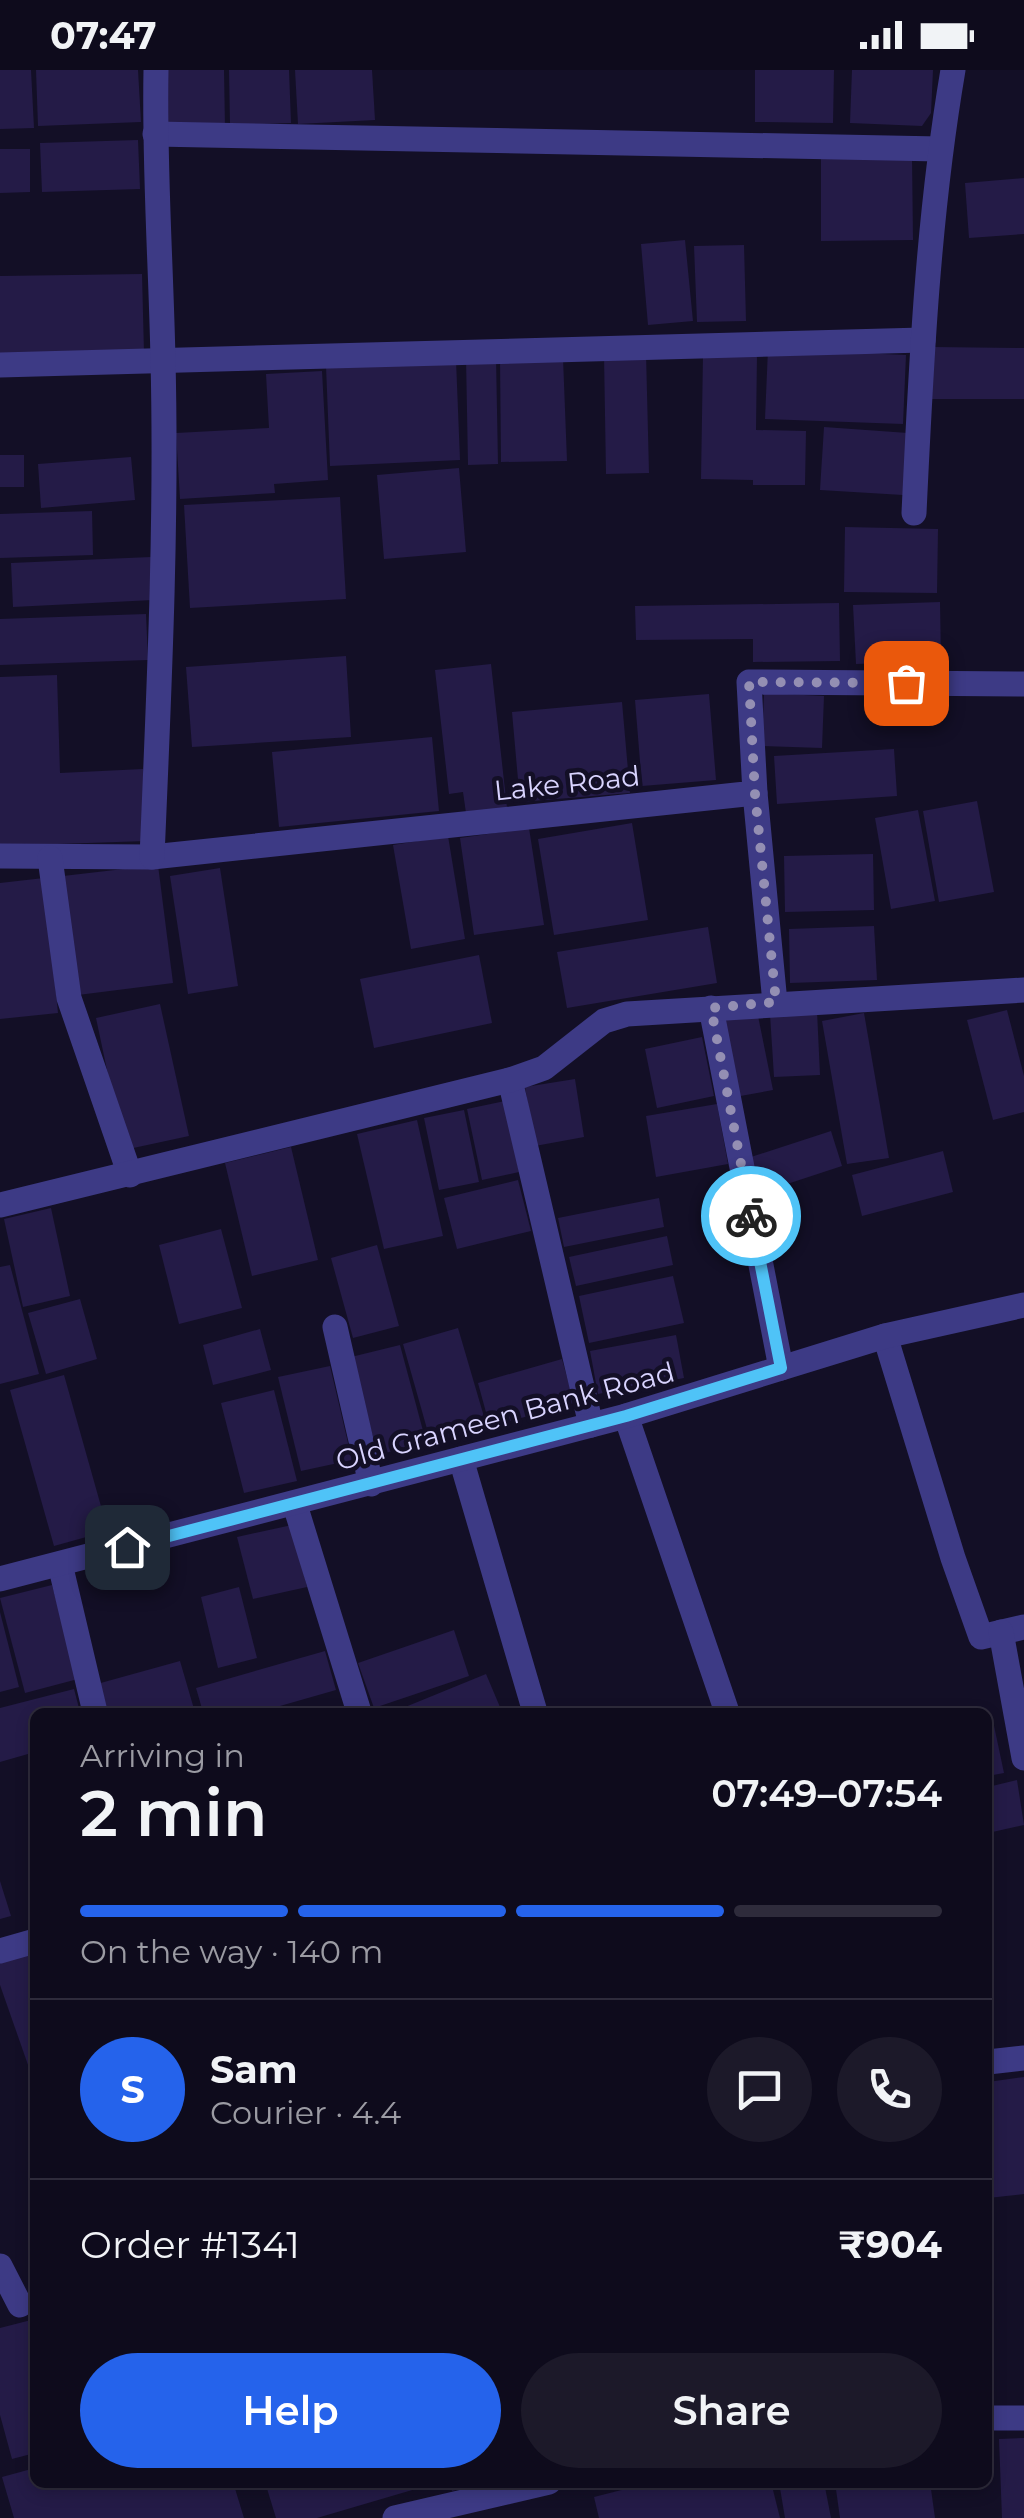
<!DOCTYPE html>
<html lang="en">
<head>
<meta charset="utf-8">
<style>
  :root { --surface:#0e0b1c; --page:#1c1929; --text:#f1f3f6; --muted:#9b9ba3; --line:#2e2b3b; --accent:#2563eb }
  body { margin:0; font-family:Montserrat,sans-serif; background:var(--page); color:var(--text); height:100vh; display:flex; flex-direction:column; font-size:38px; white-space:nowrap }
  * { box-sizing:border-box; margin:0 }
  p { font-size:32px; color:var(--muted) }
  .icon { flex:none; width:55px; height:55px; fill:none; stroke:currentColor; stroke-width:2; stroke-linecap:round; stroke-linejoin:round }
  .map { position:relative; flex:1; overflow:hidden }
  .side { position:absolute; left:30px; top:1638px; width:962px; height:780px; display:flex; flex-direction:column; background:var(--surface); border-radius:15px; box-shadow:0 5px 15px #0003,0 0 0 2px var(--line) }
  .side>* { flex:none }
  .pin { position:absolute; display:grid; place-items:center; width:85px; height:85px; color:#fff; margin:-42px; border-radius:20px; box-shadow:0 5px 15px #0006 }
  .courier { position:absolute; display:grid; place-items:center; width:100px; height:100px; margin:-50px; border:8px solid #4fc3f7; border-radius:50%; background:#fff; color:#222; box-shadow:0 2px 12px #0007 }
  .head em { font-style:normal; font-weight:600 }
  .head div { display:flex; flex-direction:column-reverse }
  .head { display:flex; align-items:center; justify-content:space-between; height:170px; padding:0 50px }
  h1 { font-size:65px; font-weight:600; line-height:75px }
  .bar { display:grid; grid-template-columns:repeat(4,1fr); gap:15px 10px; align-content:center; height:120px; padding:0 50px }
  .bar i { height:12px; border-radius:8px; background:var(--line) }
  .bar .current { background:var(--accent) }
  .bar p { grid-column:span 4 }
  .line { display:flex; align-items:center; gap:25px; padding:0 50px; border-top:2px solid var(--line) }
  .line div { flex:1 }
  .round { display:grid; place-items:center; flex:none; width:105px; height:105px; border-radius:52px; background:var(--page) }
  .primary-button { display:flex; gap:20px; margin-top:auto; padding:20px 50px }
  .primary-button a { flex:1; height:115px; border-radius:60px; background:var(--accent); color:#fff; font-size:40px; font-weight:600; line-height:115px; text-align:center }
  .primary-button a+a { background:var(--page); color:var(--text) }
  .status { display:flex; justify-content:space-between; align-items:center; height:70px; padding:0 50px; background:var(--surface); direction:ltr }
  .status svg { height:28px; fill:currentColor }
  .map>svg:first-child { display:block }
  .building { fill:#241b47 }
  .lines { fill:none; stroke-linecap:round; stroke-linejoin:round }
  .minor { stroke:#3d3a85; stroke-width:25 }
  .done { stroke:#948fb3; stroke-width:10; stroke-dasharray:0 18 }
  .route { stroke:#4fc3f7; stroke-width:12 }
  .labels { text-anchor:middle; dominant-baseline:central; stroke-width:9; stroke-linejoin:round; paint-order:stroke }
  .street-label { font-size:28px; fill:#d9d4ff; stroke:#130f26 }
</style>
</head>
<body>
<div class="status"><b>07:47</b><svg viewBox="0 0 49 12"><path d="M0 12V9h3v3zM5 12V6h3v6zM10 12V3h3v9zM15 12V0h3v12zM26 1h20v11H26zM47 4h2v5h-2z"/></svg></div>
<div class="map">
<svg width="1024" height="2448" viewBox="0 0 1024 2448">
  <rect width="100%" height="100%" fill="#130f26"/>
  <g class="building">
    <polygon points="0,0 31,0 34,58 0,59"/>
    <polygon points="36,0 138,0 141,52 38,56"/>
    <polygon points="163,0 224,0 225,58 163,59"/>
    <polygon points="229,0 289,0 291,53 230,55"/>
    <polygon points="295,0 372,0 375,50 298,54"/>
    <polygon points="755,0 834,0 833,53 755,52"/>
    <polygon points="852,0 933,0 931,43 922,56 850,53"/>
    <polygon points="138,70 140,119 42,122 40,73"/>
    <polygon points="0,79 30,79 30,122 0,123"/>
    <polygon points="912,87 913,170 821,171 821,88"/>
    <polygon points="1024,108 1024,164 969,168 965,113"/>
    <polygon points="685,170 693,251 648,255 641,174"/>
    <polygon points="744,175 746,251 697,252 694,176"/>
    <polygon points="142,204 144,283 0,285 0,206"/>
    <polygon points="933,277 1024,278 1024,329 932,329"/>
    <polygon points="768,279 906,285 903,354 765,349"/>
    <polygon points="646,283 649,403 606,404 604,285"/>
    <polygon points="703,284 757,284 756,360 806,361 805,415 753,415 753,410 701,409"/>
    <polygon points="466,287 496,287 498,394 468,395"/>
    <polygon points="500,288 563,288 567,391 501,392"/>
    <polygon points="456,290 460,390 330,396 326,296"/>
    <polygon points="322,301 328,410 274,414 275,423 180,429 176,363 269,358 266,304"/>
    <polygon points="824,357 908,363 903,425 820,420"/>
    <rect x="0" y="385" width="24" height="32"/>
    <polygon points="131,387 135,430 41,438 38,394"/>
    <polygon points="459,398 466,482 384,489 377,405"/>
    <polygon points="340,427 346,529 190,538 184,435"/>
    <polygon points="92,441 93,485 0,488 0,444"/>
    <polygon points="845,457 938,459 937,523 844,522"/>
    <polygon points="151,487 153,530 13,537 11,493"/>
    <polygon points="940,532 941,591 856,594 853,535"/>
    <polygon points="839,533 840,591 753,592 753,569 636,570 635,536"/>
    <polygon points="146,544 148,590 0,595 0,549"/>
    <polygon points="346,586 351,667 192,677 186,597"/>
    <polygon points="491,594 507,738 466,743 463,722 449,724 435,600"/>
    <polygon points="57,605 60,703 143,699 146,771 0,776 0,607"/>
    <polygon points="764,623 824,626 822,678 762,676"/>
    <polygon points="709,624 716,710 642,716 635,630"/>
    <polygon points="622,632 630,723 520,732 512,642"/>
    <polygon points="432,667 439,741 279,757 272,682"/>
    <polygon points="894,679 897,726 777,734 774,686"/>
    <polygon points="977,731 994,822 939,832 923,741"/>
    <polygon points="918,740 935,831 891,839 875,748"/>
    <polygon points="632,753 648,850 554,865 538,769"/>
    <polygon points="529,758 544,855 474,865 460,768"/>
    <polygon points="448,766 465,869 411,879 393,775"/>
    <polygon points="873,784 874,840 785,842 784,786"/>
    <polygon points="158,795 173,913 78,925 63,806"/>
    <polygon points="220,798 238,916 188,924 170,806"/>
    <polygon points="44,808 58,943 0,949 0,813"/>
    <polygon points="874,856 877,910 790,913 789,859"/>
    <polygon points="708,857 717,913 567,938 557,882"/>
    <polygon points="479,885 492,953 374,978 360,909"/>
    <polygon points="160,934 189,1066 124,1080 96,948"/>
    <polygon points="1007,940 1024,1006 1024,1042 993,1050 967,950"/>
    <polygon points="757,941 773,1020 735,1027 719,949"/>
    <polygon points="817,941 820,1005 774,1007 770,944"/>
    <polygon points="864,943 889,1088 847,1094 822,951"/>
    <polygon points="702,967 714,1026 657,1038 645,979"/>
    <polygon points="575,1009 584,1067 535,1076 525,1017"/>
    <polygon points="505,1031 519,1102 482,1110 467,1039"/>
    <polygon points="717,1034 728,1094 656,1107 646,1046"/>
    <polygon points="464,1040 479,1112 439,1120 424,1048"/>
    <polygon points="417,1050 443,1166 384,1179 357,1064"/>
    <polygon points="831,1061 842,1096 760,1123 748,1088"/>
    <polygon points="291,1077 318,1190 252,1206 225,1093"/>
    <polygon points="943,1081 953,1122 862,1146 852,1105"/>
    <polygon points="518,1110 531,1161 457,1179 444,1128"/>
    <polygon points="659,1128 664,1157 564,1177 558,1148"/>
    <polygon points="51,1138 70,1226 23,1237 4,1149"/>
    <polygon points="221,1159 242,1238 179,1254 159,1175"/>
    <polygon points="667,1166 673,1195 576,1216 569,1187"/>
    <polygon points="377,1175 399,1256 353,1268 331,1188"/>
    <polygon points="10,1195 39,1304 0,1314 0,1197"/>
    <polygon points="673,1206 684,1253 589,1273 579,1226"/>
    <polygon points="80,1229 97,1289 46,1304 28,1243"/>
    <polygon points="458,1258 487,1357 431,1373 403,1274"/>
    <polygon points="260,1259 271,1300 213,1315 203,1275"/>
    <polygon points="676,1265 684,1308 598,1324 590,1281"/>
    <polygon points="400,1275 426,1372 378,1385 351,1287"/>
    <polygon points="562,1289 574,1333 490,1357 478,1313"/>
    <polygon points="330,1296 352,1390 301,1401 278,1307"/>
    <polygon points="64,1305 108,1461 54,1476 10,1320"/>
    <polygon points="274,1320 297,1411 244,1423 221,1333"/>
    <polygon points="292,1455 307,1517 253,1529 237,1467"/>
    <polygon points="52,1515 78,1609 25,1623 0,1528"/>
    <polygon points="239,1517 257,1588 218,1598 201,1527"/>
    <polygon points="0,1542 19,1617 0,1622"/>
    <polygon points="454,1560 469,1606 374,1638 358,1593"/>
    <polygon points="325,1581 336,1620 259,1642 203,1642 196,1618"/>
    <polygon points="180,1591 194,1639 181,1642 105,1642 97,1614"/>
    <polygon points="486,1604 500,1637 488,1642 393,1642"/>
    <polygon points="74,1619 80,1642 35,1642 35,1682 0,1692 0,1638"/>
    <polygon points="993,1651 1004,1703 988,1706 988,1652"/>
    <polygon points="1017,1710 1024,1755 988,1763 988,1717"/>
    <polygon points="0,1811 11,1846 0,1849"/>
    <polygon points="32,1881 35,1889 34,2012 0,1915 0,1893"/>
    <polygon points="1024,2007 1024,2124 988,2128 988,2012"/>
    <polygon points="35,2249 35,2383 12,2389 0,2345 0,2258"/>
    <polygon points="1024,2368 1024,2448 1002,2448 999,2369"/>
    <polygon points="35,2398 35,2412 233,2412 244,2448 14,2448 2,2407"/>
    <polygon points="265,2412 417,2412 419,2418 317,2448 276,2448"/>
    <polygon points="450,2412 479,2412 479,2414 452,2421"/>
    <polygon points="653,2412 771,2412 780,2448 599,2448 594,2427"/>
    <polygon points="779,2412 824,2412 831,2448 785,2448"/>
    <polygon points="835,2412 930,2412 935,2448 840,2448"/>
  </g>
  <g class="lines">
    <g class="minor">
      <polyline points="155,64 940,79"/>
      <polyline points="0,295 923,270"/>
      <path d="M914 443C921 295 928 147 953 0"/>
      <polyline points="755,723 775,933"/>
      <polyline points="0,786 152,787 755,723 749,612 1024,614"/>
      <path d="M152 787C159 622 167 456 163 290 161 193 154 97 156 0"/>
      <polyline points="50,788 69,928 130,1105"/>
      <polyline points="711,938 781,1298"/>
      <polyline points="510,1010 591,1355"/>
      <polyline points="0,1135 510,1010 544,998 604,951 627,944 1024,920"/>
      <polyline points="335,1257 371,1414"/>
      <polyline points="885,1266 953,1488 981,1567 1024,1557"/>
      <polyline points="626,1346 727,1642"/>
      <polyline points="461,1389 535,1642"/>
      <polyline points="295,1435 359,1642"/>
      <polyline points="60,1494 95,1642"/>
      <polyline points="0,1509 626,1346 885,1266 1024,1235"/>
      <polyline points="1001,1562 1024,1688"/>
      <polyline points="0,1881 35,1871"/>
      <polyline points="988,1992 1024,1988"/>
      <polyline points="0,2196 20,2235"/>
      <polyline points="988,2348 1024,2348"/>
      <polyline points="395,2448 549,2412"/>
    </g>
  </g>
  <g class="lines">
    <polyline class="done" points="751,1146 711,938 776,932 755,724 749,612 906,613"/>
    <polyline class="route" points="127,1477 626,1346 781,1298 751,1146"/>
  </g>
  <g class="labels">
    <g class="street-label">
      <text transform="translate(567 713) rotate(-6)">Lake Road</text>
      <text transform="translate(505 1346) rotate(-15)">Old Grameen Bank Road</text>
    </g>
  </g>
</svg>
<div class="pin" style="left:906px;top:613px;background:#ea580c"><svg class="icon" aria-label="bag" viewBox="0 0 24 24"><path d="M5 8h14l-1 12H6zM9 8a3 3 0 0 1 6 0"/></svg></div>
<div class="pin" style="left:127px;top:1477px;background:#1f2937"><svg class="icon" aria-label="home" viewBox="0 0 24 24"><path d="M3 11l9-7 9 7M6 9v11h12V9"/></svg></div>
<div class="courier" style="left:751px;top:1146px"><svg class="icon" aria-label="bike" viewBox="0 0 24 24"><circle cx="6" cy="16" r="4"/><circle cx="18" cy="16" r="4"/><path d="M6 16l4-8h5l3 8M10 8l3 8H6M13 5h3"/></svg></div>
<section class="side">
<div class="head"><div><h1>2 min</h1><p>Arriving in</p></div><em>07:49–07:54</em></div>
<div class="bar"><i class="current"></i><i class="current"></i><i class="current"></i><i></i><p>On the way · 140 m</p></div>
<div class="line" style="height:180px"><b class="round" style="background:var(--accent);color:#fff">S</b><div><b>Sam</b><p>Courier · 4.4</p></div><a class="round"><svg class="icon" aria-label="chat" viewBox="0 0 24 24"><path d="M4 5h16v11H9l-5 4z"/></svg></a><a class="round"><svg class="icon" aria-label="phone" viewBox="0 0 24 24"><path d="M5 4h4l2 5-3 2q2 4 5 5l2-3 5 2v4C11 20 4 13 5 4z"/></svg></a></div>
<div class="line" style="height:130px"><div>Order #1341</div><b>₹904</b></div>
<div class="primary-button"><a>Help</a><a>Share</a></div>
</section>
</div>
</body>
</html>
